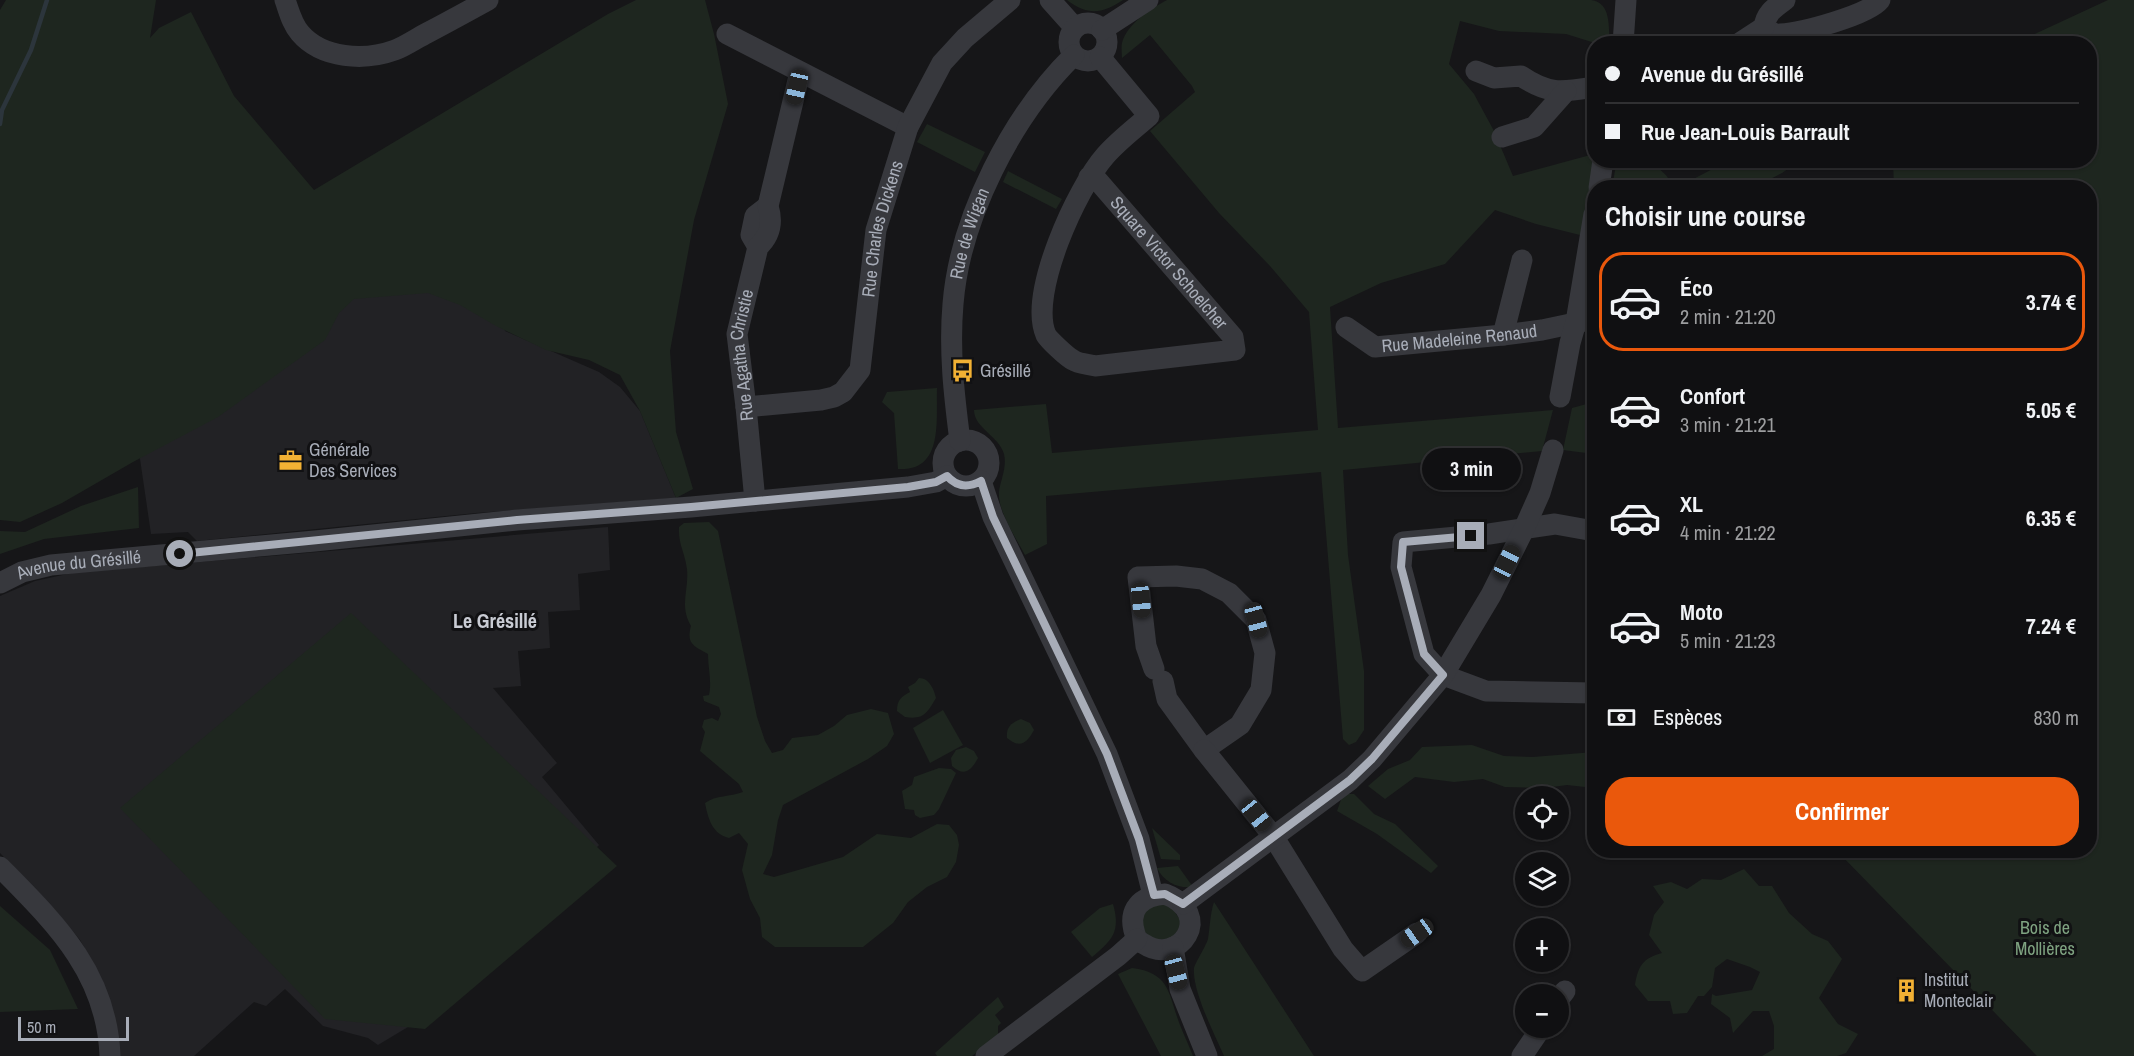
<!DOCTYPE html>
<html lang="fr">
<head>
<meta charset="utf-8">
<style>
	body { margin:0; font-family:"Archivo Narrow",sans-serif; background:#1e1e20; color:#f1f3f6; height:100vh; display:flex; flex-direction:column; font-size:22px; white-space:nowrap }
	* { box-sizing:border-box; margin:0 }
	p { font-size:20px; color:#9c9d9f }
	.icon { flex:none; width:33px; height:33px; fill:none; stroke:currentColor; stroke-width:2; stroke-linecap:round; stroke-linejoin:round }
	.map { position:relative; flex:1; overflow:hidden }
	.drawer { position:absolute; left:1587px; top:180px; width:510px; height:678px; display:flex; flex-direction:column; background:#101012; border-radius:24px; box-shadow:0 2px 4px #0004,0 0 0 2px #303032 }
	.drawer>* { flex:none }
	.banner { position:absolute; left:1587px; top:36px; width:510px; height:132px; border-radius:24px; box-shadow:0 2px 4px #0004,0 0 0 2px #303032; display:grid; align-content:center; height:132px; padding:0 18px; background:#101012 }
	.fabs { position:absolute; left:1515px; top:786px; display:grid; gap:12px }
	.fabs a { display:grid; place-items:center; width:54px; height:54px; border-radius:50%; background:#101012; box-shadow:0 2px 4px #0004,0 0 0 2px #303032; font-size:30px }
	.scale { position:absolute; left:18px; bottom:15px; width:111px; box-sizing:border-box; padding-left:6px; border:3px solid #a8adb8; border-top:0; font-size:16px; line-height:21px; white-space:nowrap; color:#a8adb8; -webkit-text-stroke:4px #111113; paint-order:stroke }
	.end { position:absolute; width:27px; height:27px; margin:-14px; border:8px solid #a8adb8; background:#111; box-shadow:0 0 0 3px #111 }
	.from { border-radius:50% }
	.bubble { position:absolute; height:42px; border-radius:21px; background:#101012; box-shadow:0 2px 4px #0004,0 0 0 2px #303032; font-size:20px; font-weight:700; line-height:42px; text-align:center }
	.car { position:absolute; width:18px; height:36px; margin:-18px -9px; border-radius:8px; box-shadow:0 0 4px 2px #0007; background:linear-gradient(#222 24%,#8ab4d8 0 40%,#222 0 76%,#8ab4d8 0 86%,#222 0) }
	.banner b { display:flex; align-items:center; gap:21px; height:57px; font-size:22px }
	.banner b+b { border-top:2px solid #303032 }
	.banner i { width:15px; height:15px; background:#f1f3f6 }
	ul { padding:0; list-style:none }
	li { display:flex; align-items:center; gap:18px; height:99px; margin:0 12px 9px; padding:0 6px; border:3px solid transparent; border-radius:24px }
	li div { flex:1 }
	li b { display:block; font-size:22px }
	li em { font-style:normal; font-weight:700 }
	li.selected { border-color:#ea580c }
	li>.icon { width:54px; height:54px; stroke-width:1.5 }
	h2 { padding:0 18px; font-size:27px; line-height:72px }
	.pay { display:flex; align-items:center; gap:15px; height:66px; padding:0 18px; font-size:22px }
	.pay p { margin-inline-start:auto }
	.cta { display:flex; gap:12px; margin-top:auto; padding:12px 18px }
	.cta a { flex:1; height:69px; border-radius:24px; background:#ea580c; color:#fff; font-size:24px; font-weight:700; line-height:69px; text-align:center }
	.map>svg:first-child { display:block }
	.built { fill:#222225 }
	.green { fill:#1e261f }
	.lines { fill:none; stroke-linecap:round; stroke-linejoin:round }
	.stream { stroke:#2c353c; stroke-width:4.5 }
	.minor { stroke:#37383d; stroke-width:21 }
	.route { stroke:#a8adb8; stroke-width:8 }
	.labels { text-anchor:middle; stroke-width:6; stroke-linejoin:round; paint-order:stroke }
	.street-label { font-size:18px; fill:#a8adb8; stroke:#111113 }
	.poi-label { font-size:18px; fill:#a8adb8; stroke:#111113; text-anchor:start }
	.park-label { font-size:18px; fill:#7fa381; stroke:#111113 }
	.neighbourhood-label { font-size:20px; font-weight:bold; fill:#c9ccd4; stroke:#111113 }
</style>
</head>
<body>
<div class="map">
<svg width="2134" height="1056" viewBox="0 0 2134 1056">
	<rect width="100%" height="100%" fill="#161618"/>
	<!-- built -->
	<g class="built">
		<path d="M391 258 504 324 505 331 599 372 620 387 640 411 676 498 476 513 197 541 188 532 151 534 139 452Z"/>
		<path d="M608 527 610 570 578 574 580 610 548 612 550 648 518 651 521 686 493 688 557 763 542 777 599 845 433 1012 378 1045 368 1038 323 1026 285 989 266 1006 254 1002 194 1056H120L102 979 80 940 57 912 0 853V596L35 581 72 573Z"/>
	</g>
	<!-- green -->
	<g class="green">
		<path d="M6 0H156L150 38 159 28 191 12 234 96 314 190 608 14 636 0H705L714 34 728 104 694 220 670 351 676 432 693 489 676 498 640 411 620 375 589 360 546 350 496 326 460 305 428 293 354 299 339 313 325 340 218 417 133 462 62 503 20 522 0 520V10Z"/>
		<path d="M1067 0H1123C1102 14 1088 16 1067 0Z"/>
		<path d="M1167 0H1591C1612 3 1608 27 1610 43H1595L1566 34 1499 31 1460 21 1449 64 1474 94 1494 131 1513 176 1594 154 1595 161 1584 236 1536 224 1495 210 1445 264 1381 283 1330 307 1338 428 1553 410 1542 451 1343 470 1348 555 1364 671V730L1356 742 1349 745 1343 739 1321 472 1046 496 1047 544 1025 555C1016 538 997 510 999 491 1001 479 1007 467 1004 454 999 436 974 428 974 410L1046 404 1052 453 1318 430 1309 312 1270 266 1219 213 1150 131 1195 92 1192 86 1150 35 1122 58C1122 54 1121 48 1122 43 1127 24 1150 9 1167 0Z"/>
		<path d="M2108 0H2134V1056H2037L1837 851 2090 850V188L1894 187 1893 161 2090 160V44L2015 43Z"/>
		<path d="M927 124 985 152 975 172 917 142Z"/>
		<path d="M1617 160C1641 160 1663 163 1673 187H1612Z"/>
		<path d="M1728 161V160L1799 161 1782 173 1755 187H1678Z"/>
		<path d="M1008 171 1062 199 1056 209 1003 182Z"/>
		<path d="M937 388C936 420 944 472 898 469L894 413 882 402 887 392Z"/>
		<path d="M1594 402V454L1563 450 1572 408Z"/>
		<path d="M138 487 139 528 44 539 0 554V531L25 532 81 506Z"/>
		<path d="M709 522 718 531 757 717 765 741 772 753 783 750 792 738 818 735 834 726 847 715 871 709 888 713 894 734 887 746 868 759 783 805 778 820 772 855 763 874 774 877 843 857 877 834 911 838 937 824 949 825 957 835 959 845 956 862 947 877 927 887 908 902 893 923 863 947H775L762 937 760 918 750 899 742 870 748 844 739 833 729 838C712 834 708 818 705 803 716 795 730 797 743 792L739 784 700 751 705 732 702 727 704 720 712 718 718 721 721 714 719 707 704 701 703 696 709 695C712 681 708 669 708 654 694 646 686 644 691 626 679 605 689 591 687 569 685 553 678 544 679 527L684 523Z"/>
		<path d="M351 613 617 866 425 1029 325 1019 120 808Z"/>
		<path d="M919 678C929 678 934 689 936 698 927 713 924 720 905 717L897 711C897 700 901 697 910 692L908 687 915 683Z"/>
		<path d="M943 710 963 745 930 763 913 728Z"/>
		<path d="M1021 719 1030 723 1034 730C1027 743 1020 749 1007 738 1006 727 1011 723 1021 719Z"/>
		<path d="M1472 745 1504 756 1533 757 1594 752V788L1567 785 1544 788 1505 787 1483 779 1454 782 1415 777 1385 799 1368 786 1388 769 1410 760 1422 747Z"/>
		<path d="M966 747 974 751 978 758C971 771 964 777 952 766L951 758 956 750Z"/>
		<path d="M939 768 951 769 956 773 939 809 934 815 920 818 915 815 914 810 905 809 902 791 912 785 914 777Z"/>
		<path d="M1343 794H1354L1374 814 1395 824 1438 866 1431 873 1377 834 1337 811Z"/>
		<path d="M1152 828 1180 855V860L1161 859Z"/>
		<path d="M1178 866 1193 887C1178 889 1164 882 1157 868Z"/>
		<path d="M1744 869 1759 886H1772L1789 913 1812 934 1828 941 1842 959 1819 998 1838 1024 1858 1034 1846 1053 1837 1056H1762L1774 1049V1026L1769 1011H1753L1733 1033 1730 1018 1711 1004 1712 994 1716 996 1752 990 1760 972 1750 967 1727 959 1715 968 1712 987 1704 996H1698L1687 1013 1673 1014 1670 1001H1648L1635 985C1638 966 1643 958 1662 953L1649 935 1654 915 1664 902 1653 886 1671 882 1687 889 1702 879 1721 880Z"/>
		<path d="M1214 902 1314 1056H1224C1215 1035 1192 991 1194 968 1195 963 1205 948 1208 939 1210 927 1210 914 1214 902Z"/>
		<path d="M1169 903 1182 923 1172 939 1152 940 1143 930 1142 916 1151 905Z"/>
		<path d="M1113 904C1121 932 1112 940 1092 957L1071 932 1100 908Z"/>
		<path d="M0 906 50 950 78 1009 0 1012Z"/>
		<path d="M1132 968C1171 973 1168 994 1180 1025 1184 1035 1189 1046 1193 1056H1161L1118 974Z"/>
		<path d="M998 997 1004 1007 995 1015 1001 1023 998 1026V1037L972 1056H937L935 1053Z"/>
	</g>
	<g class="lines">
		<!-- stream -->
		<path class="stream" d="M0 124 2 110 31 50 47 0"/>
		<!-- minor -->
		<g class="minor">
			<path d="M285 0C289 11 292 24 300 33 322 59 365 61 395 50 406 46 417 38 427 33 448 22 468 11 488 0"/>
			<path d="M1050 0 1075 28"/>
			<circle cx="1088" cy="42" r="19"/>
			<path d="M1764 27C1769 30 1774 35 1780 34 1802 33 1868 15 1880 0"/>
			<path d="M1102 30 1148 0"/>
			<path d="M727 34 908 127"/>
			<path d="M1623 44 1626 0"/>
			<path d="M1738 44 1764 27C1766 13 1774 8 1785 0"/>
			<path d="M1476 71 1494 78 1521 76C1549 95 1562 92 1594 87"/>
			<path d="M1502 137 1534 127 1566 91"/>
			<path id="s1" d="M1089 177 1099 182 1233 337 1235 350 1095 366C1088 364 1079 364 1073 360 1067 357 1049 340 1046 335 1028 294 1077 188 1105 156 1118 141 1134 129 1149 116L1100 57"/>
			<path d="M1599 188 1603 160"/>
			<path d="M758 247 751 235 755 216 768 206"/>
			<path id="s2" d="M1346 327 1375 347 1503 335 1542 330 1594 319"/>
			<path d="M1503 335 1522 260"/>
			<path d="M1560 397 1570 343 1576 322 1594 214"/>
			<path id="s3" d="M746 407 821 400 834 397 843 392 860 370 876 230 908 127 942 63 965 38 1010 0"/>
			<circle cx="966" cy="463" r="23"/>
			<path id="s4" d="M960 441C954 395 949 350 953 304 960 217 1012 116 1074 55"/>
			<path d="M981 481 993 517 1107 754 1139 839 1153 895"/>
			<path id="s5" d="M755 501 746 407 737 334 758 247C771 235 773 222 768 206L800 72"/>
			<path d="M1594 531 1555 524 1489 534 1403 542 1401 567 1424 654 1443 675 1486 691 1594 693"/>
			<path id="s6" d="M0 583 22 572 51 565 315 541 517 520 691 507 908 487 936 482 947 476"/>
			<path d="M1154 669 1146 646 1138 577 1176 576 1202 579 1229 593 1256 620 1265 653 1261 690 1240 725 1204 750 1167 699 1163 681"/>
			<path d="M1204 750 1273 836 1343 949 1362 971 1417 933"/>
			<path d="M0 867C54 922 107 972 110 1056"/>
			<path d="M1165 894C1216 914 1179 967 1144 944 1139 941 1137 940 1135 934 1127 909 1141 896 1165 894Z"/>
			<path d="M1183 904 1350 780 1372 759 1443 675 1491 595 1524 529 1540 493 1553 450"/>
			<path d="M1173 947 1180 989 1207 1056"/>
			<path d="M1558 1000 1565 991"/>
			<path d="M986 1056 1118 956 1137 939"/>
			<path d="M1522 1056 1541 1028"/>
		</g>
	</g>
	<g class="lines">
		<!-- route -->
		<path class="route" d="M180 554 517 520 691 507 908 487 936 482 947 476C957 487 968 488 981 481L993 517 1107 754 1139 839 1154 895 1165 894 1183 904 1350 780 1372 759 1443 675 1424 654 1401 567 1403 542 1471 536"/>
	</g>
	<!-- icons -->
	<defs>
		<symbol id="bus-bare" viewBox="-9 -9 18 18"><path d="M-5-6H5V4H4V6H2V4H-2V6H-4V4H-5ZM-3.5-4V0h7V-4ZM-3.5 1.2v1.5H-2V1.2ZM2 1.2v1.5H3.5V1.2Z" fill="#f2b134" stroke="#111113" stroke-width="2.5" paint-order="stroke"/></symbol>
		<symbol id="office-bare" viewBox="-9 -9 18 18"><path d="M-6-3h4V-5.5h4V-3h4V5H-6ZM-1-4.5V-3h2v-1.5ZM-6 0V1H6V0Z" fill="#f2b134" stroke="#111113" stroke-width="2.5" paint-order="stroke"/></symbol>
		<symbol id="building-bare" viewBox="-9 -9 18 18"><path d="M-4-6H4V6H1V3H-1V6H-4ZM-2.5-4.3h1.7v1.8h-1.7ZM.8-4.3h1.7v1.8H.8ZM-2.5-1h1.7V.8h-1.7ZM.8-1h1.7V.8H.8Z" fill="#f2b134" stroke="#111113" stroke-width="2.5" paint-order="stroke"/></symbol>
	</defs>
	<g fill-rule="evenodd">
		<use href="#bus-bare" x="946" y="354" width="33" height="33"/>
		<use href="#office-bare" x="274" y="444" width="33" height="33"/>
		<use href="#building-bare" x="1890" y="974" width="33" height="33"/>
	</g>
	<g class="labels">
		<!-- street labels -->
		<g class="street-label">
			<text dy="6" stroke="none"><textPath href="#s3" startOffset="270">Rue Charles Dickens</textPath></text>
			<text dy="6" stroke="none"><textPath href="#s4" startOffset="210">Rue de Wigan</textPath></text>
			<text dy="6" stroke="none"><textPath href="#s1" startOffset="118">Square Victor Schoelcher</textPath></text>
			<text dy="6" stroke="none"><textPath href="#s2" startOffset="120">Rue Madeleine Renaud</textPath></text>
			<text dy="6" stroke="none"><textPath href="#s5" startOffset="147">Rue Agatha Christie</textPath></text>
			<text dy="6" stroke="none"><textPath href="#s6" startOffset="82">Avenue du Grésillé</textPath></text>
		</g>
		<!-- poi labels -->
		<g class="poi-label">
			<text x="980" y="377">Grésillé</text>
			<text x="309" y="456">Générale<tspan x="309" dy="21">Des Services</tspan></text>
			<text x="1924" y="986">Institut<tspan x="1924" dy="21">Monteclair</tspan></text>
		</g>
		<!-- park labels -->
		<g class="park-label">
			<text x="2045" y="934">Bois de<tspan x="2045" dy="21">Mollières</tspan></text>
		</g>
		<!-- neighbourhood labels -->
		<g class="neighbourhood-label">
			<text x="495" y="628">Le Grésillé</text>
		</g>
	</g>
</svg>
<div class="fabs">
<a><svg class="icon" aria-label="locate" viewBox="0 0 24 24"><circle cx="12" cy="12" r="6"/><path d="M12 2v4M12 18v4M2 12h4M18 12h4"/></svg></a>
<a><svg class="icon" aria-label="layers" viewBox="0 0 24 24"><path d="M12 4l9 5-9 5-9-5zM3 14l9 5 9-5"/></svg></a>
<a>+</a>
<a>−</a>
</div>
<div class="scale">50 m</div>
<i class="end from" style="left:180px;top:554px"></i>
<i class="end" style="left:1471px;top:536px"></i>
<div class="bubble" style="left:1422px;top:448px;width:99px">3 min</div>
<i class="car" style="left:797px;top:87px;rotate:193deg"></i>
<i class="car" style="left:1507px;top:562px;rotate:26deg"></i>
<i class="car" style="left:1141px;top:600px;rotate:174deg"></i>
<i class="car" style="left:1256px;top:620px;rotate:165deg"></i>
<i class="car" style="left:1256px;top:815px;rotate:141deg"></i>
<i class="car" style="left:1417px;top:933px;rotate:235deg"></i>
<i class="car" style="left:1176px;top:972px;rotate:165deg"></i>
<div class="banner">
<b><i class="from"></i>Avenue du Grésillé</b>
<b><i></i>Rue Jean-Louis Barrault</b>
</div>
<section class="drawer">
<h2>Choisir une course</h2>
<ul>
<li class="selected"><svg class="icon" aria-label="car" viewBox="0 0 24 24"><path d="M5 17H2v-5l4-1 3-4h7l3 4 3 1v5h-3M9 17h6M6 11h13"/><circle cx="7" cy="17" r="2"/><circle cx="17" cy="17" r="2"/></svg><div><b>Éco</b><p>2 min · 21:20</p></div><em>3.74 €</em></li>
<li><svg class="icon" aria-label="car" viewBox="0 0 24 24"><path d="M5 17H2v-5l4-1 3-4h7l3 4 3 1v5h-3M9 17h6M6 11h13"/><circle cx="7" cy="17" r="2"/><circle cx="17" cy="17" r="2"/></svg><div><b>Confort</b><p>3 min · 21:21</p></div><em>5.05 €</em></li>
<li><svg class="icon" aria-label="car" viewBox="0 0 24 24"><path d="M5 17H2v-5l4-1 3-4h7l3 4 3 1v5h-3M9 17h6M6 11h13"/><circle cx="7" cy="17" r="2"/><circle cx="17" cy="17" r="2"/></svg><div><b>XL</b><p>4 min · 21:22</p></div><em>6.35 €</em></li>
<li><svg class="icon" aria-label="car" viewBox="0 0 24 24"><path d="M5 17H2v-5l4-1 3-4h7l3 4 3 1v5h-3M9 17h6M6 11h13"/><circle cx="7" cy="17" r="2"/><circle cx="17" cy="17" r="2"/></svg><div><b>Moto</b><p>5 min · 21:23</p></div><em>7.24 €</em></li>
</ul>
<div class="pay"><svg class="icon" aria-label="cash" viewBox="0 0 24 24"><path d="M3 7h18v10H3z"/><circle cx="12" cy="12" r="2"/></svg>Espèces<p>830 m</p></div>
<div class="cta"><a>Confirmer</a></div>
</section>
</div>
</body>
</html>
